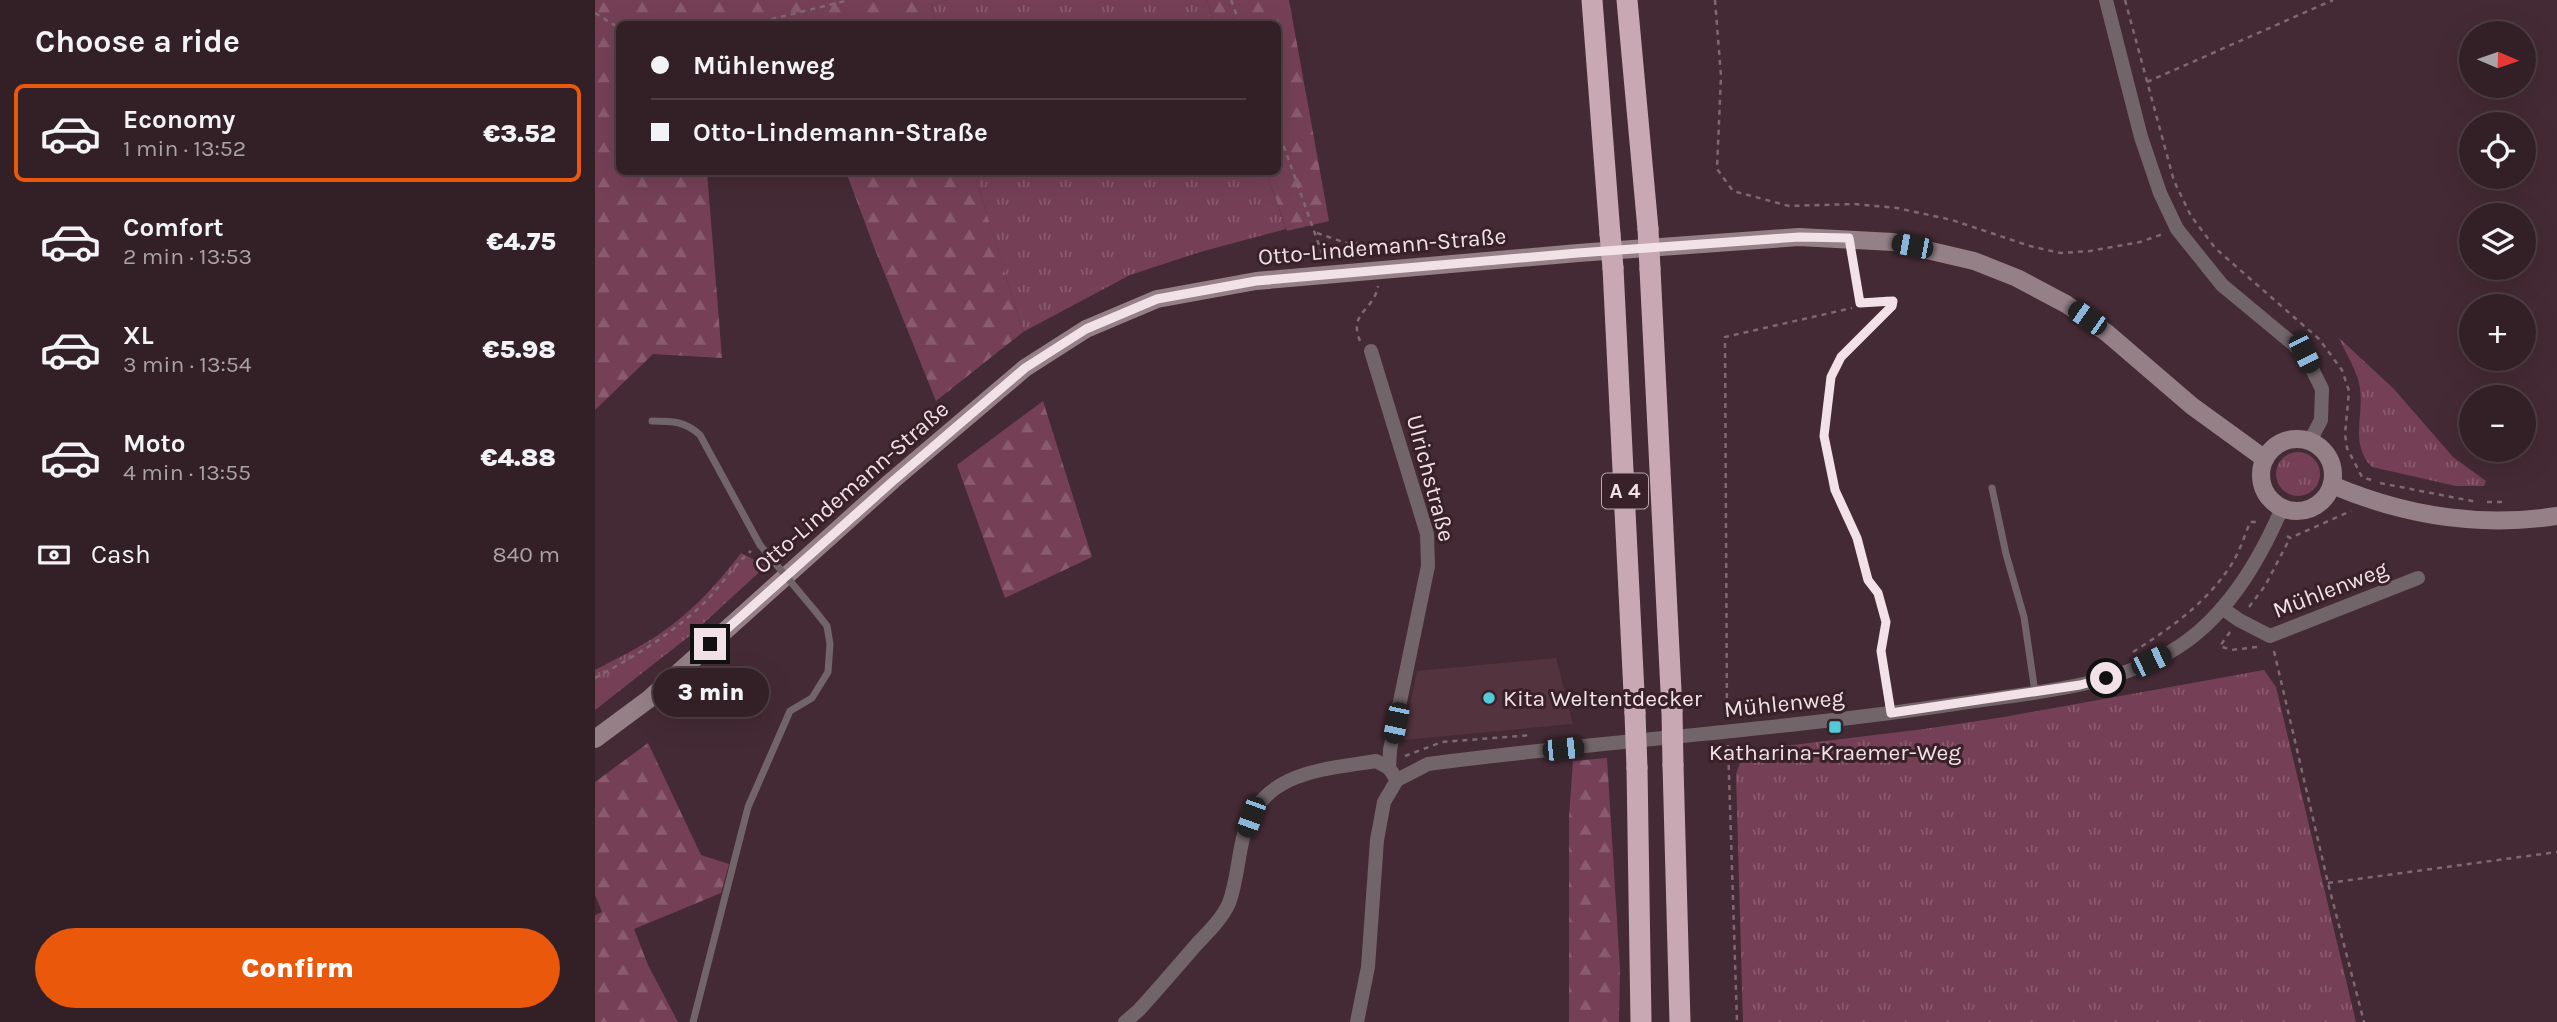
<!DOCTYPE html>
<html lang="en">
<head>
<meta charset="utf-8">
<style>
	body { margin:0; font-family:Karla,sans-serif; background:#3b282f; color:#f1f3f6; height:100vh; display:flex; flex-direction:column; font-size:26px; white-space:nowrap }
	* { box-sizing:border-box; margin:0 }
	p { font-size:23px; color:#a9a3a7 }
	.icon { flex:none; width:38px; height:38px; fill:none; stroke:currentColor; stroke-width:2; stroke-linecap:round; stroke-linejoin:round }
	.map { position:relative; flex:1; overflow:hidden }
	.panel { display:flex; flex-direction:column; background:#332027; width:595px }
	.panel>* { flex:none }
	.top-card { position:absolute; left:21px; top:21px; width:665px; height:154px; border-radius:10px; box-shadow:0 7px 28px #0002,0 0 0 2px #4e3e44; display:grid; align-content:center; height:154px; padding:0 35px; background:#332027 }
	.needle { width:46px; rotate:92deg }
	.buttons { position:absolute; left:1864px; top:21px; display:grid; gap:14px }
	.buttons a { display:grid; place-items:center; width:77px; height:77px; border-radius:50%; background:#332027; box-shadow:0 7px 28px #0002,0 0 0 2px #4e3e44; font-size:35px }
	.end { position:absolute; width:32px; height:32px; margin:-16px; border:9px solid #f2e1e6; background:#111; box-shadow:0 0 0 4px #111 }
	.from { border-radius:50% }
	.bubble { position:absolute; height:49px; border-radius:24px; background:#332027; box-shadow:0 7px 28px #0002,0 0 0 2px #4e3e44; font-size:23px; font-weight:800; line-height:49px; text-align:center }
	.car { position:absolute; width:21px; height:42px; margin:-21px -10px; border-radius:9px; box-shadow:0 0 5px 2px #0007; background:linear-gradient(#222 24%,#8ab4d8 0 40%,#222 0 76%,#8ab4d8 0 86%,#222 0) }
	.top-card b { display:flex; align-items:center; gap:24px; height:66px; font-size:26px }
	.top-card b+b { border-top:2px solid #4e3e44 }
	.top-card i { width:18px; height:18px; background:#f1f3f6 }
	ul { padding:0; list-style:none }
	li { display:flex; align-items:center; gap:21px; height:98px; margin:0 14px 10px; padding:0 21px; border:4px solid transparent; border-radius:10px }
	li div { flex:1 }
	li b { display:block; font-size:26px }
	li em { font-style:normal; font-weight:800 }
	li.selected { border-color:#ea580c }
	li>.icon { width:63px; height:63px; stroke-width:1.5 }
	h2 { padding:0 35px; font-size:32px; line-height:84px }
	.pay { display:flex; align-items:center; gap:18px; height:77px; padding:0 35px; font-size:26px }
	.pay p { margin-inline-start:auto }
	.button { display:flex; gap:14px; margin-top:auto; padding:14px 35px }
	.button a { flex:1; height:80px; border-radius:42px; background:#ea580c; color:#fff; font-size:28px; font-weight:800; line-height:80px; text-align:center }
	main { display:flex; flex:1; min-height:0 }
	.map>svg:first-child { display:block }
	.built { fill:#52333e }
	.grass { fill:url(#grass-tufts) }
	.forest { fill:url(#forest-firs) }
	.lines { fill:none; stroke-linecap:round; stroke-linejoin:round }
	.path { stroke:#7f6871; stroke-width:2.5; stroke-dasharray:5 5; stroke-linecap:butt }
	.lane { stroke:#726569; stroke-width:7 }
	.street { stroke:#726569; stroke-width:14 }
	.secondary { stroke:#958087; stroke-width:18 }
	.highway { stroke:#c8a8b3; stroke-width:21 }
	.lane-bridge { stroke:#726569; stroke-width:7 }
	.highway-bridge { stroke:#c8a8b3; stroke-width:21 }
	.route { stroke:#f2e1e6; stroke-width:9 }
	.poi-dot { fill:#52cbd9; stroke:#39212a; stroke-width:2.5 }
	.labels { text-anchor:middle; stroke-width:6; stroke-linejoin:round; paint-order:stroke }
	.shield { fill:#39212a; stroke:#baa7ae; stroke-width:2 }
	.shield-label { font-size:21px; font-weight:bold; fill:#f2e1e6 }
	.street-label { font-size:23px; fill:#f2e1e6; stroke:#39212a }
	.poi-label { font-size:23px; fill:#f2e1e6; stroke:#39212a; text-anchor:start }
</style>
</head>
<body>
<main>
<section class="panel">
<h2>Choose a ride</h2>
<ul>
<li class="selected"><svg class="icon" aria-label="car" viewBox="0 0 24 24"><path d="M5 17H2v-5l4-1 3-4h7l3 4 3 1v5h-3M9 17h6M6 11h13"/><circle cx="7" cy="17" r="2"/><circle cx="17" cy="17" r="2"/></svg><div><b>Economy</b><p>1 min · 13:52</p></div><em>€3.52</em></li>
<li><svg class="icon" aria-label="car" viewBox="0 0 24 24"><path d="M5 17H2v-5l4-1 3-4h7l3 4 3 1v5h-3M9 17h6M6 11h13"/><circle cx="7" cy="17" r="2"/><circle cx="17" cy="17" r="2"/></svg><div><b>Comfort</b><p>2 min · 13:53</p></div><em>€4.75</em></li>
<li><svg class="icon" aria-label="car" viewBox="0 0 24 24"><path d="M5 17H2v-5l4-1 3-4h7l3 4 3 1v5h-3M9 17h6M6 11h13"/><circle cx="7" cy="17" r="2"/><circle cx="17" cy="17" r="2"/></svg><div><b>XL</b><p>3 min · 13:54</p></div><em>€5.98</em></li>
<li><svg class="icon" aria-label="car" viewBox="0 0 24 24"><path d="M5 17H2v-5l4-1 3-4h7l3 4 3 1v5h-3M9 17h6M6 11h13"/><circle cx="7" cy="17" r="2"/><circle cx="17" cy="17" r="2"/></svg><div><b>Moto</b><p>4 min · 13:55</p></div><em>€4.88</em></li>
</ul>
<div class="pay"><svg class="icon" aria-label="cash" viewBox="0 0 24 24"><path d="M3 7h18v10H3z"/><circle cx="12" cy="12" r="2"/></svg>Cash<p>840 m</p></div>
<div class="button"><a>Confirm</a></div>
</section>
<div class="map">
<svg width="1962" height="1022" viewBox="0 0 1962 1022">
	<defs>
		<pattern id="grass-tufts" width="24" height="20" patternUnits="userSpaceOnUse" patternTransform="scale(1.75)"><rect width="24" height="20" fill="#754055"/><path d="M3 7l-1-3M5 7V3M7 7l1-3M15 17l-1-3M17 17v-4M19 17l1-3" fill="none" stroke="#895b6d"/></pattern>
		<pattern id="forest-firs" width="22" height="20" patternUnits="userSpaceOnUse" patternTransform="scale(1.75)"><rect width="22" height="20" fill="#754055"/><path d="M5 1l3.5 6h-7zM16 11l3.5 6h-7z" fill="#895b6d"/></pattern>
	</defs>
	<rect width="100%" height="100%" fill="#442a34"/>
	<!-- built -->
	<path class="built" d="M961 658 978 724 808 740 822 671Z"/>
	<!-- grass -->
	<g class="grass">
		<path d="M352 0H612L620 24H341L336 5Z"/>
		<path d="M379 172H671L691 229 605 252 535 275 428 332Z"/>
		<path d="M1744 338 1799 389 1858 457 1891 481 1889 486H1861L1777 467C1753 443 1771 412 1764 383 1760 367 1751 354 1744 338Z"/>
		<circle cx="1703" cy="474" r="22"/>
		<path d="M146 553 171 566 97 634 0 710V670C19 660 39 650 57 639 92 617 122 585 146 553Z"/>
		<path d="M1669 670 1681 687 1761 1022H1148L1141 774 1149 751 1329 729 1409 717Z"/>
	</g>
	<!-- forest -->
	<g class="forest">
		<path d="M0 0H352L336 5 341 24H24V172H112L127 358 58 354 0 410Z"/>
		<path d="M612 0H694L734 221 692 231 671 172H682V24H620Z"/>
		<path d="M251 172H379L428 332 341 401 279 247Z"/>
		<path d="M448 401 497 557 410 598 362 465Z"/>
		<path d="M53 743 106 855 134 864 126 893 39 929 53 965 83 1022H0V915L7 912 0 895V782Z"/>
		<path d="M1012 758 1025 969 1024 1022H974V817L978 761Z"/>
	</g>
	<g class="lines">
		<!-- path -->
		<g class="path">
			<path d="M636 0 645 24"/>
			<path d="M1120 0 1126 76 1122 169 1138 191 1194 206 1259 204 1302 208 1357 220 1435 246 1465 253 1495 251 1545 242 1568 234"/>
			<path d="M1530 0 1579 181 1596 216 1620 248 1724 339 1747 370 1754 391 1750 434 1752 448 1767 477 1779 481"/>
			<path d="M0 13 24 28"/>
			<path d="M157 24 254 0"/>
			<path d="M1552 82 1738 0"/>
			<path d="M682 127 729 259"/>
			<path d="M722 233 751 243 772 244 778 253"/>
			<path d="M765 341C753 312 779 311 783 286"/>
			<path d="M1785 483 1882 502"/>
			<path d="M1892 502H1910"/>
			<path d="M1692 536 1695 538 1756 511"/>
			<path d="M1654 607 1670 586 1695 538"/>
			<path d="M1635 632 1625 646 1636 650 1662 647"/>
			<path d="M1679 651 1733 883 1769 1022"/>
			<path d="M1538 652C1577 627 1613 602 1638 562 1645 550 1650 535 1655 522H1664"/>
			<path d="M0 678C40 656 79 633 112 600 126 585 141 563 156 551"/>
			<path d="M1132 718 1130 337 1257 308"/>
			<path d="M1133 745 1142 1022"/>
			<path d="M810 756 847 742 937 735"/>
			<path d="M1733 883 1962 852"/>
		</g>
		<!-- lane -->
		<g class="lane">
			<path d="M1254 242 1265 303 1292 300 1298 301V306L1246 357 1236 377 1229 436 1240 490 1262 538 1273 581 1283 593 1291 622 1286 651 1295 712"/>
			<path d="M57 421C77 421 90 421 105 435L165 545 175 557"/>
			<path d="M1397 488 1411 554 1429 617 1440 692"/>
			<path d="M98 1022 153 807 195 711 217 698 233 672 235 644 232 626 221 612"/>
		</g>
		<!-- street -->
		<g class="street">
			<path d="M1511 0 1546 137 1565 193 1582 229 1627 285 1709 353 1727 389 1726 420 1715 441"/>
			<path d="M776 351 832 534 833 566 795 750 794 768 802 780"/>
			<path d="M1627 608 1644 620 1675 636 1823 578"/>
			<path d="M530 1022 544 1010C563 989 582 967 601 945 613 932 627 919 634 903 642 882 643 856 649 834 667 771 727 770 781 761L794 768"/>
			<path d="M762 1022 773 967 782 840 789 802 802 780 833 764C1008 741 1185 730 1360 704 1432 693 1510 689 1575 652 1629 621 1663 564 1687 508"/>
		</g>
		<!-- secondary -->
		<g class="secondary">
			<circle cx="1702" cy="475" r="36"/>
			<path d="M1737 485C1810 516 1883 528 1962 516"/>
			<path d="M0 739 54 699 298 480 430 368 491 329 562 299 661 281 983 253 1204 237 1298 242 1379 261 1422 278 1471 304 1512 333 1597 406 1670 459"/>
		</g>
		<!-- highway -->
		<g class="highway">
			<path d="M997 0 1015 234"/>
			<path d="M1032 0 1053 229"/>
			<path d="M1018 268 1040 713"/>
			<path d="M1055 269 1077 711"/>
			<path d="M1078 765 1085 1022"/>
			<path d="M1042 768 1046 1022"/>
		</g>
		<!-- lane-bridge -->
		<path class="lane-bridge" d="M175 557 221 612"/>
		<!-- highway-bridge -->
		<g class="highway-bridge">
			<path d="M1053 229 1055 269"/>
			<path d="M1015 234 1018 268"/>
			<path d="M1077 711 1078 765"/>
			<path d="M1040 713 1042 768"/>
		</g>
	</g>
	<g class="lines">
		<!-- route -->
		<path class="route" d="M115 644 298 481 430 368 491 329 562 299 661 281 983 253 1204 237 1254 238 1265 303 1298 301 1297 306 1246 357 1236 377 1229 436 1240 490 1262 538 1273 580 1283 593 1291 622 1286 651 1296 713 1485 685 1511 678"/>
	</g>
	<!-- markers -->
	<g class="poi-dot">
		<circle cx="894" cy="698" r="7"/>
		<rect x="1233" y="720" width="14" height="14" rx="3.5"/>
	</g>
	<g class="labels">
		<!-- shield labels -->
		<rect class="shield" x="1007" y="473.5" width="46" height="35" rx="5"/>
		<g class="shield-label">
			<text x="1030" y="498">A 4</text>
		</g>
		<!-- street labels -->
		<g class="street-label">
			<text transform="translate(787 246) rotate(-5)" y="8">Otto-Lindemann-Straße</text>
			<text transform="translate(836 478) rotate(75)" y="8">Ulrichstraße</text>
			<text transform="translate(256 487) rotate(-41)" y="8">Otto-Lindemann-Straße</text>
			<text transform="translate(1735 589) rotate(-21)" y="8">Mühlenweg</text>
			<text transform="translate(1189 703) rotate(-6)" y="8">Mühlenweg</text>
		</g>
		<!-- poi labels -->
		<g class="poi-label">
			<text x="908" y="706">Kita Weltentdecker</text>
			<text x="1240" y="760" text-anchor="middle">Katharina-Kraemer-Weg</text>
		</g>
	</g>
</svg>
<div class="buttons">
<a><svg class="needle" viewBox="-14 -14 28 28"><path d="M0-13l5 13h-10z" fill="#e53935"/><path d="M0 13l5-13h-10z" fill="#a9a3a7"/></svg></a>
<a><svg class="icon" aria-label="locate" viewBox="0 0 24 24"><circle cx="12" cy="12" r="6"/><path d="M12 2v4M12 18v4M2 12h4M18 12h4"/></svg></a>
<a><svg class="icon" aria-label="layers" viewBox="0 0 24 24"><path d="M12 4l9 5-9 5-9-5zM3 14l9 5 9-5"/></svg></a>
<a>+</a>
<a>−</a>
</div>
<i class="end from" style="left:1511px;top:678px"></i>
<i class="end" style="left:115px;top:644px"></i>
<div class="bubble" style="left:58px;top:668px;width:116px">3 min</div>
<i class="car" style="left:1317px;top:246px;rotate:281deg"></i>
<i class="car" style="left:1492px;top:318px;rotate:305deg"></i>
<i class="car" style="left:1709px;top:353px;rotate:153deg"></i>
<i class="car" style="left:1556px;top:661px;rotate:64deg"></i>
<i class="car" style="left:801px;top:723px;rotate:192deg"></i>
<i class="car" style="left:968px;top:749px;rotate:84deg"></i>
<i class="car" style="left:656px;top:817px;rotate:200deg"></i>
<div class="top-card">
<b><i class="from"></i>Mühlenweg</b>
<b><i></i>Otto-Lindemann-Straße</b>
</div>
</div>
</main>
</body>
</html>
